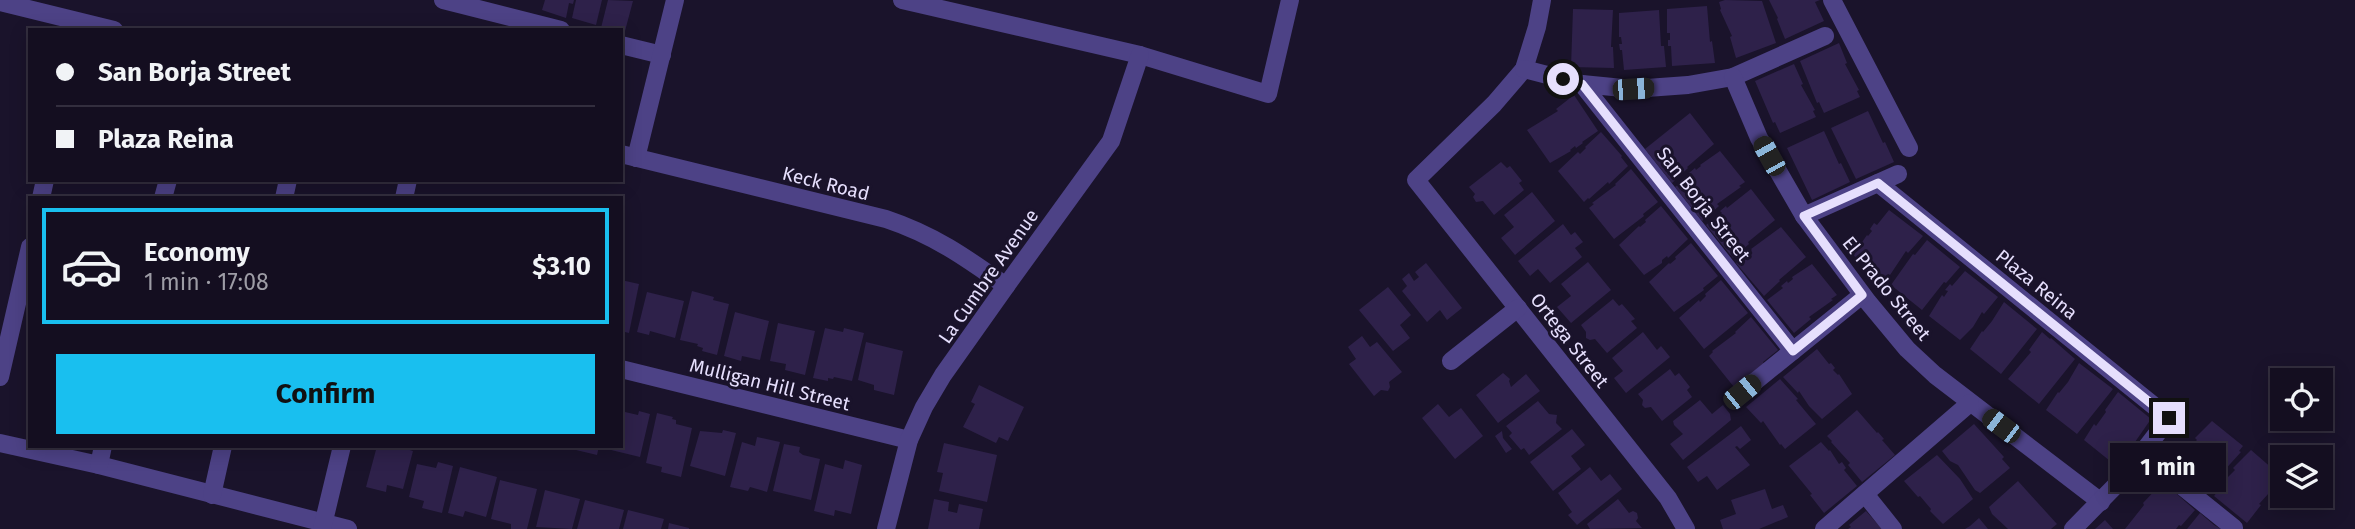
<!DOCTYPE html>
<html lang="en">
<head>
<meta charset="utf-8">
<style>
	body { margin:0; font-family:"Fira Sans",sans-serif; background:#1d1729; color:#f1f3f6; height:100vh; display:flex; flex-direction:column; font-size:26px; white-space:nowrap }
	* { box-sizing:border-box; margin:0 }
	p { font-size:23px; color:#9d9ca5 }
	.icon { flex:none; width:38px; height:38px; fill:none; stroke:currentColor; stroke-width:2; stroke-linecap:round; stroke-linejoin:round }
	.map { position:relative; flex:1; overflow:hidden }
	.drawer { position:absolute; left:28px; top:196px; width:595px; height:252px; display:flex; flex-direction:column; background:#140e20; border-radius:0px; box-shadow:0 4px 18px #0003,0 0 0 2px #332e3e }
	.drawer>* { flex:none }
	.guide { position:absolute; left:28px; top:28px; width:595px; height:154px; border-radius:0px; box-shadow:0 4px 18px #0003,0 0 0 2px #332e3e; display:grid; align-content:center; height:154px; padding:0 28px; background:#140e20 }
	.buttons { position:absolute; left:2270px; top:368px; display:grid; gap:14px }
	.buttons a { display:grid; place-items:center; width:63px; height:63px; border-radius:0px; background:#140e20; box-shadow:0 4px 18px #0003,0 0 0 2px #332e3e; font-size:35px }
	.end { position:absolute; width:32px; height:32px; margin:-16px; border:9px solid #e6dffd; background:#111; box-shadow:0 0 0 4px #111 }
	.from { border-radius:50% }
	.bubble { position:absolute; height:49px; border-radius:0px; background:#140e20; box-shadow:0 4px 18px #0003,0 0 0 2px #332e3e; font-size:23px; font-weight:700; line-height:49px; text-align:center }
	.car { position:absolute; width:21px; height:42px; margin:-21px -10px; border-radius:9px; box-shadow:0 0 5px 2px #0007; background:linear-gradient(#222 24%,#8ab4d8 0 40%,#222 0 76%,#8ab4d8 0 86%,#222 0) }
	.guide b { display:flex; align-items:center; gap:24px; height:66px; font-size:26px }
	.guide b+b { border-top:2px solid #332e3e }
	.guide i { width:18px; height:18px; background:#f1f3f6 }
	ul { padding:12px 0 0; list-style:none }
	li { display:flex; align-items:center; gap:21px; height:116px; margin:0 14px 10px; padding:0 14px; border:4px solid #332e3e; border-radius:0px }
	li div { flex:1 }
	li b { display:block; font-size:26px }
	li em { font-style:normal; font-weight:700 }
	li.current { border-color:#19bfef }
	li>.icon { width:63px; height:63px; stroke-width:1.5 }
	.cta { display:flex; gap:14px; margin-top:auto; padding:14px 28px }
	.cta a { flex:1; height:80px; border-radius:0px; background:#19bfef; color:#111; font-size:28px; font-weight:700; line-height:80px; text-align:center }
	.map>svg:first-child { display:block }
	.building { fill:#2e214a }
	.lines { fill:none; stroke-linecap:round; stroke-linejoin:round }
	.minor { stroke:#4d4286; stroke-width:18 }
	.route { stroke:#e6dffd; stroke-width:9 }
	.labels { text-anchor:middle; stroke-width:6; stroke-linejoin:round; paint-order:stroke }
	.street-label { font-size:19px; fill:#e6dffd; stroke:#1a132b }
</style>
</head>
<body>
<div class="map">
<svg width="2355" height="529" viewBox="0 0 2355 529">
	<rect width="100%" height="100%" fill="#1a132b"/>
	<!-- building -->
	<g class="building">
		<path d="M545 0H574L573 4 569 3 566 18 542 10Z"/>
		<path d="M576 0H602L596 25 572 18Z"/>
		<path d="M608 0 633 1 625 31 601 28Z"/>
		<path d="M1725 0 1762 1 1776 43 1736 58 1730 37 1732 36 1720 10 1721 9 1719 2Z"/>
		<path d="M1769 0H1820L1815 2 1824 21 1785 39 1777 19 1778 18Z"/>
		<path d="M1707 6 1710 42 1712 41 1715 63 1672 66 1671 46H1668V40H1670V33H1667V9Z"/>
		<path d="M1573 9 1613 10 1611 47H1613L1614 68 1571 67Z"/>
		<path d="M1659 10 1661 46H1664L1666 67 1624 70 1622 50H1620L1619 44H1622L1621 37H1619V13Z"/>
		<path d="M1839 43 1847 63 1845 64 1859 90 1857 91 1860 97 1824 113 1819 102 1817 103 1800 61Z"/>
		<path d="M1794 64 1803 84 1801 85 1815 110 1813 111 1816 117 1780 133 1775 122 1773 123 1755 81Z"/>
		<path d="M1574 95 1598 131 1582 142 1583 143 1576 148 1575 146 1570 150 1571 151 1550 163 1527 130 1558 111 1556 109Z"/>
		<path d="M1868 111 1883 143 1885 142 1894 162 1856 179 1831 128Z"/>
		<path d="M1690 113 1714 144 1687 167 1688 168 1672 183 1645 149Z"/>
		<path d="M1824 131 1839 164 1841 163 1850 182 1812 200 1787 148Z"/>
		<path d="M1601 132 1622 156 1621 157 1628 166 1609 184 1608 182 1589 199 1588 198 1584 202 1558 171 1578 152 1580 154 1586 148 1585 147Z"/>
		<path d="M1720 151 1745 182 1739 186 1741 187 1717 204 1719 206 1702 221 1675 187 1691 175 1689 173 1695 168 1696 170 1701 166 1700 165Z"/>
		<path d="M1501 162 1507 168 1510 166 1522 181 1519 183 1524 190 1494 215 1483 201 1476 202 1473 197 1475 194 1469 187Z"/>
		<path d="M1631 169 1658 202 1643 214 1644 216 1614 239 1589 208 1594 204 1592 203 1616 185 1615 184Z"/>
		<path d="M1751 189 1775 220 1748 242 1749 244 1733 258 1706 225 1722 213 1720 211 1726 206 1727 208Z"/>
		<path d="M1532 192 1555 221 1515 255 1501 238 1514 227 1504 215Z"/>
		<path d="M1661 206 1688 239 1668 258 1667 256 1662 260V263L1644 275 1619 245 1639 226 1640 227 1646 222 1645 220Z"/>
		<path d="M1889 210 1923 236 1908 253 1906 251 1890 275 1888 274 1884 280 1853 255 1867 235 1868 236 1872 231 1870 229 1874 223 1877 225Z"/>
		<path d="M1563 224 1571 235 1575 232 1583 242 1575 248 1582 257 1550 283 1538 269 1530 276 1518 261Z"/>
		<path d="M1781 227 1806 257 1779 280 1780 281 1764 296 1736 263 1752 250 1751 249Z"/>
		<path d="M1927 240 1960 267 1946 283 1944 282 1922 310 1891 285 1913 254 1915 255Z"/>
		<path d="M1691 243 1718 276 1703 288 1704 290 1674 312 1649 282 1669 263 1670 264 1676 259 1675 257Z"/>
		<path d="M1588 262 1611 290 1571 323 1557 307 1571 296 1561 284Z"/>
		<path d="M1426 263 1462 308 1447 320 1440 310 1427 322 1402 291 1407 286 1402 279 1409 273 1414 281 1419 277 1415 272Z"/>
		<path d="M1812 264 1837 295 1831 299 1833 300 1809 317 1811 319 1794 333 1767 300 1783 288 1781 286 1787 281 1788 283 1793 279 1792 277Z"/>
		<path d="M1965 271 1998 297 1984 314 1982 312 1973 327 1960 340 1929 316 1942 295 1944 297 1948 291 1945 290 1950 284 1952 286Z"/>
		<path d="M621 280 639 284 629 333 621 331Z"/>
		<path d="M1721 280 1748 313 1704 349 1679 318 1699 300 1700 302 1706 296 1705 294Z"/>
		<path d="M1388 287 1411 315 1400 325 1410 338 1393 351 1359 310Z"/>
		<path d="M692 291 714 297 713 300 729 304 717 355 702 351 703 348 697 346 698 344 680 340Z"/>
		<path d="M647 292 684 301 675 338 650 331 649 335 637 332Z"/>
		<path d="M1613 299 1619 306 1622 304 1635 319 1631 321 1637 328 1607 353 1595 339 1590 340 1586 338V332L1581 325Z"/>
		<path d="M2004 302 2037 329 2001 374 1970 349 1982 331 1983 332 1992 321Z"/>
		<path d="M735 312 769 321 760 360 742 356 741 361 724 356Z"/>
		<path d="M1751 317 1778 350 1763 362 1764 364 1734 387 1709 356 1713 352 1712 351 1736 333 1735 332Z"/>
		<path d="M778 323 815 331 805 375 785 370 786 364 770 361Z"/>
		<path d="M825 328 843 332 844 328 864 333 852 381 834 377 833 379 828 378V381L813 378Z"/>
		<path d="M1643 332 1657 350 1661 346 1670 357 1626 393 1614 378 1623 371 1612 358Z"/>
		<path d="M2042 332 2050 339 2051 338 2075 359 2039 404 2008 379 2031 352 2029 350Z"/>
		<path d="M1362 336 1370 347 1377 342 1402 372 1389 382 1390 387 1388 391 1381 390 1374 396 1349 364 1356 359 1348 347Z"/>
		<path d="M866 342 903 351 894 395 874 390V385L858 380Z"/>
		<path d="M1817 349 1829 364 1831 363 1835 368 1833 370 1838 375 1839 374 1852 394 1822 419 1809 406 1799 391 1798 393 1783 377Z"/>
		<path d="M2079 363 2113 389 2077 434 2046 410 2058 392 2059 393 2068 382Z"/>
		<path d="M1670 369 1675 376 1679 373 1690 387 1687 390 1692 397 1662 421 1651 407 1645 408 1642 405 1643 400 1638 394Z"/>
		<path d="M1503 373 1510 379 1509 381 1511 387 1526 374 1540 391 1498 423 1476 395Z"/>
		<path d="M1780 379 1798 399 1796 400 1816 424 1785 449 1781 444 1780 445 1763 421 1761 423 1746 407Z"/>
		<path d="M979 385 1024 407 1008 441 999 437 996 443 963 427 975 404 971 402Z"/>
		<path d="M2118 392 2151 419 2135 442 2115 465 2084 440 2094 424 2096 426 2106 412 2105 410Z"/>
		<path d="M1700 400 1712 414 1723 405 1730 414 1731 420 1683 460 1670 444 1683 434 1674 425 1673 421Z"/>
		<path d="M1538 401 1549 414 1557 415 1556 423 1562 429 1529 455 1524 448 1521 450 1509 436 1512 433 1506 426Z"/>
		<path d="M1438 404 1449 417 1461 408 1483 436 1455 459 1422 418Z"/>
		<path d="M1857 410 1877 433 1878 432 1884 439 1882 440 1895 455 1862 482 1848 465 1850 463 1831 442 1832 441 1827 436Z"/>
		<path d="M639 411 650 414 640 457 607 449V446H621V414L625 415V412L638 415Z"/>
		<path d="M657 413 673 417 672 419 676 420V424L692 428 681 477 661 472 662 467 646 463Z"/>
		<path d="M2212 421 2243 446 2239 451 2241 452 2221 474 2223 475 2210 493 2176 466 2188 451 2187 450 2197 440 2195 438Z"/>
		<path d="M1974 424 2004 457 2002 459 2010 468 1980 493 1975 490 1958 465 1950 461 1942 451Z"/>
		<path d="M1741 426 1751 440 1740 449 1737 446 1735 447 1750 465 1717 490 1707 476 1698 482 1687 467Z"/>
		<path d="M1572 429 1585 445 1571 456 1581 469 1553 491 1530 462Z"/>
		<path d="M723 430 736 433 725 476 690 466 700 431 722 433Z"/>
		<path d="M1502 431 1503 438 1512 449 1506 453 1495 436Z"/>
		<path d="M757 437 780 442 767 492 750 487 748 491 730 487 742 442 755 446Z"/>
		<path d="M1821 442 1829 451 1830 450 1839 464 1842 462 1846 468 1844 470 1857 486 1824 513 1810 495 1812 494 1789 466Z"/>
		<path d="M944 443 997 455 987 502 939 491 943 473 937 472Z"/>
		<path d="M784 444 800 447 799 452 803 455 820 459 811 500 773 491Z"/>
		<path d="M377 446H396L413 451 403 489 387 485 386 492 366 487Z"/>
		<path d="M577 446H599L597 455 576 450Z"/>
		<path d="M2251 450 2281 476 2277 481 2279 482 2259 504 2261 505 2247 523 2214 496 2226 481 2225 480 2235 470 2233 468Z"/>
		<path d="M1937 455 1960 479 1973 499 1943 524 1930 511 1931 509 1920 496 1918 497 1904 481Z"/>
		<path d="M845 460 862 465 851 514 835 510 834 516 814 511 825 464 843 469Z"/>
		<path d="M438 462 453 466 442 513 422 508 424 501 409 497 417 464 436 468Z"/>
		<path d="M460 467 497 477 486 517 465 511 463 517 448 513Z"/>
		<path d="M1590 467 1601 481 1610 474 1622 489 1577 525 1568 515 1572 512 1558 493Z"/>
		<path d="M500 480 537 489 527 529H511V524L491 519Z"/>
		<path d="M2018 481 2057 524 2051 529H2008L1992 514 1989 507Z"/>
		<path d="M2162 483 2171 489 2195 510 2181 526 2179 525 2176 529H2125L2144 505 2143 503Z"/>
		<path d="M1765 489 1772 509 1783 505 1788 517 1759 529H1723L1720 520 1736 514 1731 500Z"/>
		<path d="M545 490 580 499 572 529 536 527Z"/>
		<path d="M934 499 949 502 948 511 957 513 959 504 983 509 979 529H928Z"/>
		<path d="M1618 499 1629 513 1633 511 1637 513 1638 518 1636 521 1642 528 1590 529 1587 524Z"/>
		<path d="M585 500 624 510 619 529H577Z"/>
		<path d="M628 510 664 519 661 529H623Z"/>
		<path d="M1866 511 1882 529H1848L1851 527 1849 525Z"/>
		<path d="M2200 513 2214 525 2221 529H2187Z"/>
		<path d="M1979 518 1988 529H1965L1970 526Z"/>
		<path d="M2105 520 2113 529H2095Z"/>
		<path d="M669 523 689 528V529H668Z"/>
	</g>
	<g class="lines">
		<!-- minor -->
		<g class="minor">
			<path d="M443 0 561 30"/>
			<path d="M902 0 1140 55 1268 94 1290 0"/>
			<path d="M1542 0 1537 27 1524 69 1494 104 1416 180 1668 498 1686 529"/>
			<path d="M1832 0 1909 148"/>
			<path d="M0 2 114 30"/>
			<path d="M621 45 662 55"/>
			<path d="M1524 69 1582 84 1633 89 1688 85 1733 77 1825 36"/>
			<path d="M1733 77 1759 138 1804 216 1868 302 1907 349 1935 375 2101 502"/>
			<path d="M1582 84 1793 351"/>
			<path d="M621 154 886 219C934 235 965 257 1006 286"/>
			<path d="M636 158 675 0"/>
			<path d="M1878 183 2169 418 2122 479 2073 529"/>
			<path d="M41 198 45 180"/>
			<path d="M163 198 168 180"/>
			<path d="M284 198 288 180"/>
			<path d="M404 198 408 180"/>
			<path d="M1804 216 1898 174"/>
			<path d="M1451 361 1518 308"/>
			<path d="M621 369 909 440"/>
			<path d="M0 377 30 247"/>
			<path d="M1742 392 1862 295"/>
			<path d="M0 443 99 465 348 529"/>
			<path d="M2142 454 2234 528"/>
			<path d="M99 465 103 446"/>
			<path d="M1865 494 1893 529"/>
			<path d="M212 495 223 446"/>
			<path d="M322 529 342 446"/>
			<path d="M886 529 909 440 924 407 943 375 1006 286 1111 141 1140 55"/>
			<path d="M1824 529 1970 403"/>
		</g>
	</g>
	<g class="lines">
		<!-- route -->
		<path class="route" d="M1563 79 1582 84 1793 351 1862 295 1804 216 1878 183 2169 418"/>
	</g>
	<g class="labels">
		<!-- street labels -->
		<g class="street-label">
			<text transform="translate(826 183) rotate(14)" y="7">Keck Road</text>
			<text transform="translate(1704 204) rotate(52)" y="7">San Borja Street</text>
			<text transform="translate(988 276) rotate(-55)" y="7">La Cumbre Avenue</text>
			<text transform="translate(2037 284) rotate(39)" y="7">Plaza Reina</text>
			<text transform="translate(1887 288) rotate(51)" y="7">El Prado Street</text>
			<text transform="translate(1570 340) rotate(52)" y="7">Ortega Street</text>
			<text transform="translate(770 384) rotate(14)" y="7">Mulligan Hill Street</text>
		</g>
	</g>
</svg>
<div class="buttons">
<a><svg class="icon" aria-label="locate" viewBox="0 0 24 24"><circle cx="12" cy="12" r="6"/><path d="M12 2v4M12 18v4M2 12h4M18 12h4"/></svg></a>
<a><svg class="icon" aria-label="layers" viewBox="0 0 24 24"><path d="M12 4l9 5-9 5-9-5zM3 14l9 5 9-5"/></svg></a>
</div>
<i class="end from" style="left:1563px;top:79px"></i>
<i class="end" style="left:2169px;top:418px"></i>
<div class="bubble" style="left:2110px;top:443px;width:116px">1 min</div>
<i class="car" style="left:1633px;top:89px;rotate:86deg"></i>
<i class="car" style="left:1769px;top:156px;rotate:331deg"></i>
<i class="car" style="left:1742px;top:392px;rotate:51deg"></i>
<i class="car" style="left:2001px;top:426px;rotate:307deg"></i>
<div class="guide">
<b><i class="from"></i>San Borja Street</b>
<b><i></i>Plaza Reina</b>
</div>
<section class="drawer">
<ul>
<li class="current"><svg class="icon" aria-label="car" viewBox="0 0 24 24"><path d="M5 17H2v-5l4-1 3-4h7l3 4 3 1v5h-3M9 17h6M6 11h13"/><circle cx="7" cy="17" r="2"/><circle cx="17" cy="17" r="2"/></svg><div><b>Economy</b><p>1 min · 17:08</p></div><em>$3.10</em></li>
</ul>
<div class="cta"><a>Confirm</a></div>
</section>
</div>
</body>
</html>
